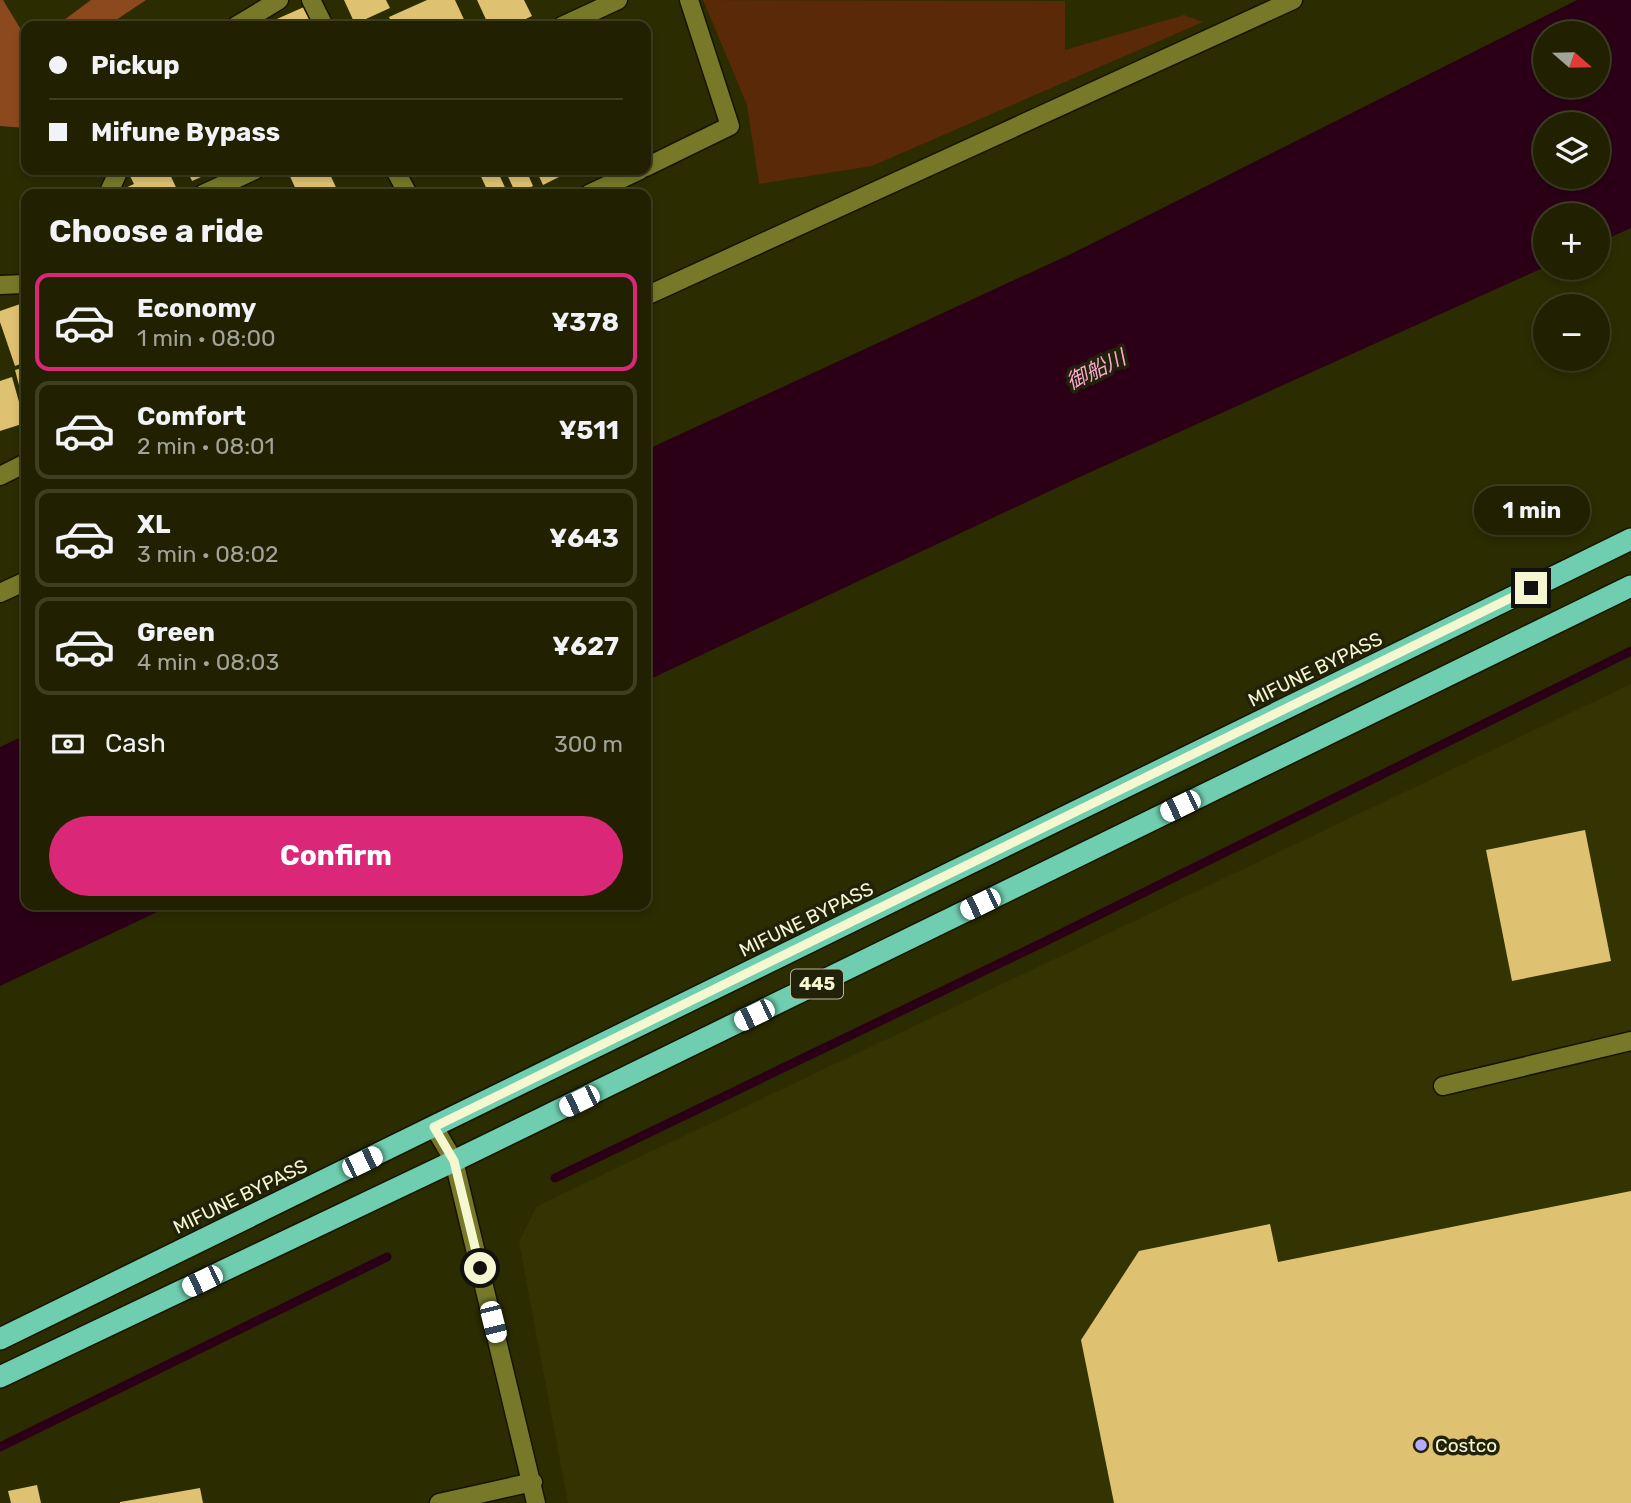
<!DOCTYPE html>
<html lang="en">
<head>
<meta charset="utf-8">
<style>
	body { margin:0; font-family:Rubik,"Noto Sans JP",sans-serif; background:#2d2e10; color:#f1f3f6; height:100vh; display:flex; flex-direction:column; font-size:26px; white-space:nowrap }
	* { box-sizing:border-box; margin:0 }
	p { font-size:23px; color:#a2a399 }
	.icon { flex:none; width:38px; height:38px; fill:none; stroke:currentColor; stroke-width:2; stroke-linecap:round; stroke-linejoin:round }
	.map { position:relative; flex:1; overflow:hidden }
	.side { position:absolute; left:21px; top:189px; width:630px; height:721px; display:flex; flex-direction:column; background:#212101; border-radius:14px; box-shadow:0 4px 10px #0003,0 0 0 2px #3e3e23 }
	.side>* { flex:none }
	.top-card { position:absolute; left:21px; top:21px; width:630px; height:154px; border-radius:14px; box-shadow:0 4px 10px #0003,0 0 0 2px #3e3e23; display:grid; align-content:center; height:154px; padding:0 28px; background:#212101 }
	.needle { width:46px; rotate:110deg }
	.fabs { position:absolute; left:1533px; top:21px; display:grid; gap:14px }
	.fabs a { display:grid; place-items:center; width:77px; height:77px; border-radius:50%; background:#212101; box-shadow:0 4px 10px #0003,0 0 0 2px #3e3e23; font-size:35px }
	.end { position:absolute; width:32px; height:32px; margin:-16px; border:9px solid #f5f7d0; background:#111; box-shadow:0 0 0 4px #111 }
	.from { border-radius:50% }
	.bubble { position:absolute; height:49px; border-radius:24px; background:#212101; box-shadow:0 4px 10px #0003,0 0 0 2px #3e3e23; font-size:23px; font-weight:700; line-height:49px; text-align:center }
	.car { position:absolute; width:21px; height:42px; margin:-21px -10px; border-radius:9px; box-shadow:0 0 5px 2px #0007; background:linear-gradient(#fff 24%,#345 0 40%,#fff 0 76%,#345 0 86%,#fff 0) }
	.top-card b { display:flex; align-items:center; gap:24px; height:66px; font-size:26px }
	.top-card b+b { border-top:2px solid #3e3e23 }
	.top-card i { width:18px; height:18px; background:#f1f3f6 }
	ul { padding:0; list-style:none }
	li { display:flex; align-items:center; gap:21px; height:98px; margin:0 14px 10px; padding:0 14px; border:4px solid #3e3e23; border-radius:14px }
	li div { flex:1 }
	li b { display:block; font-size:26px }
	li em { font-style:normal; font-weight:700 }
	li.active { border-color:#db2777 }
	li>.icon { width:63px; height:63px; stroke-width:1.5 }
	h2 { padding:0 28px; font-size:32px; line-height:84px }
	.pay { display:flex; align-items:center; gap:18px; height:77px; padding:0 28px; font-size:26px }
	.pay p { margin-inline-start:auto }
	.button { display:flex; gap:14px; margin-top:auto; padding:14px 28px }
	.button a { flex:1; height:80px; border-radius:42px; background:#db2777; color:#fff; font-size:28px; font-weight:700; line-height:80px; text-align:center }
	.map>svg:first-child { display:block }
	.built { fill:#343402 }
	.green { fill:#592908 }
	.forest { fill:#8c491d }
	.water { fill:#2b0017; fill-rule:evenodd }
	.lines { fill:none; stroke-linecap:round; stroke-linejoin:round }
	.stream { stroke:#2b0017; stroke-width:9 }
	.building { fill:#dfc271 }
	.minor-casing { stroke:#141400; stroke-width:21 }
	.highway-casing { stroke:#141400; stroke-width:24 }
	.minor { stroke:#777929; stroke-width:18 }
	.highway { stroke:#6fceaf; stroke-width:21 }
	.route { stroke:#f5f7d0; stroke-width:9 }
	.poi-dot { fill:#b6abf8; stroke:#212209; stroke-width:2.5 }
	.labels { text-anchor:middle; stroke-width:7; stroke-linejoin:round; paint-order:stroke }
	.shield { fill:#212209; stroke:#b5b794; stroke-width:2 }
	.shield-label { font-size:18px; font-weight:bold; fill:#f5f7d0 }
	.street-label { font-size:19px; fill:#f5f7d0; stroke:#212209 }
	.poi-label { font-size:19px; fill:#f5f7d0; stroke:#212209; text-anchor:start }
	.water-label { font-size:21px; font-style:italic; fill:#fda9d1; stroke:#212209 }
</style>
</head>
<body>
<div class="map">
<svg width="1631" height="1503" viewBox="0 0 1631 1503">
	<rect width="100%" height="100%" fill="#2c2c01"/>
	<!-- built -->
	<path class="built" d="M1631 684V1503H568L519 1242 537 1206Z"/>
	<!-- green -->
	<path class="green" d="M703 0 1065 1V50L1184 15 1203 22 872 166 759 184 747 105Z"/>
	<!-- forest -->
	<g class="forest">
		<path d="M0 0H3L26 38V128L0 126Z"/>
		<path d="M91 0H146L107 26H56Z"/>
	</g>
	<!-- water -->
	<g class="water">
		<path d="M1577 0H1631V228L1598 243V215H1545V267L1084 475 646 681V450L1073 253ZM1545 33H1598V86H1545ZM1545 124H1598V177H1545Z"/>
		<path d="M26 735V905H172L0 986V747Z"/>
	</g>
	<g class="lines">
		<!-- stream -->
		<g class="stream">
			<path d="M555 1178 1042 943 1631 651"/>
			<path d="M0 1447 387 1257"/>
		</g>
	</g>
	<!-- building -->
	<g class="building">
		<path d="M344 0H386L390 8 355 24Z"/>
		<path d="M427 0H455L467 26H393L389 17Z"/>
		<path d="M477 0H524L532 16 511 26H489Z"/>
		<path d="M304 7 313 26H261Z"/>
		<path d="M127 170H168L179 194H112L134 184Z"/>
		<path d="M187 170H217L192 181Z"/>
		<path d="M293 170H328L339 194H298L288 172Z"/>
		<path d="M478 170H497L508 194H489Z"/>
		<path d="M505 170H526L533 186 516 194Z"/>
		<path d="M536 170H558L561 176 543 185Z"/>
		<path d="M26 302V362L15 366 0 322V311Z"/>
		<path d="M26 367V408H25L15 370Z"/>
		<path d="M12 377 25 423 0 431V381Z"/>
		<path d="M1585 830 1611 961 1512 981 1486 850Z"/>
		<path d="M1631 1191V1503H1114L1081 1340 1139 1251 1270 1224 1278 1262Z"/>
		<path d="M37 1485 41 1503H11L8 1491Z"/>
		<path d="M200 1488 203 1503H120V1502Z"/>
	</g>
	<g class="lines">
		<defs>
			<g id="minor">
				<path d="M311 0 324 26"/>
				<path d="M236 26 279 0"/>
				<path d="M562 26 618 0"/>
				<path d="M646 167 730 126 689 0"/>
				<path d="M395 170 408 194"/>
				<path d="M108 194 119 170"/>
				<path d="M203 194 255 170"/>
				<path d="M589 194 640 170"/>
				<path d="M0 285 26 284"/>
				<path d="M646 296 1293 0"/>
				<path d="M0 476 26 463"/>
				<path d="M0 593 26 581"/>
				<path d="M1443 1086 1631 1041"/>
				<path d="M434 1127 454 1161 536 1503"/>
				<path d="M439 1503 533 1482"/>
			</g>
			<g id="highway">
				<path d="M0 1339 1631 539"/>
				<path d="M0 1377 454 1161 1631 586"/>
			</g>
		</defs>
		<!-- minor casing -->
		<use href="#minor" class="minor-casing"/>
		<!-- highway casing -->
		<use href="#highway" class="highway-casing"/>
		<!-- minor -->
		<use href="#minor" class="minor"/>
		<!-- highway -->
		<use href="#highway" class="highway"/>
	</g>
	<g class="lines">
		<!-- route -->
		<path class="route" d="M480 1268 454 1161 434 1127 1531 588"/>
	</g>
	<!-- markers -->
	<circle class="poi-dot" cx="1421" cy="1445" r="7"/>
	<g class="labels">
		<!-- shield labels -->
		<rect class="shield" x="791" y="969.5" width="52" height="29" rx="5"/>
		<g class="shield-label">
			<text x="817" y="990">445</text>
		</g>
		<!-- street labels -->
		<g class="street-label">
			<text transform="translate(1315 669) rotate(-26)" y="7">MIFUNE BYPASS</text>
			<text transform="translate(806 919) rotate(-26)" y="7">MIFUNE BYPASS</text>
			<text transform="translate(240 1196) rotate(-26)" y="7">MIFUNE BYPASS</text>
		</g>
		<!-- poi labels -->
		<g class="poi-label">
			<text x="1435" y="1452">Costco</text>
		</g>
		<!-- water labels -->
		<g class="water-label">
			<text transform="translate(1096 370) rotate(-26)" y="7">御船川</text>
		</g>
	</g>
</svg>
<div class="fabs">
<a><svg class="needle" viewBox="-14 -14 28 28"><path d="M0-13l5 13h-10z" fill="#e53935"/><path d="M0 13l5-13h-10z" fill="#a2a399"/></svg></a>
<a><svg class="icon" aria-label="layers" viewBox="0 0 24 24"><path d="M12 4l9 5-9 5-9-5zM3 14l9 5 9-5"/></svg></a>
<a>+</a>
<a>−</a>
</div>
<i class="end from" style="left:480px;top:1268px"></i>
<i class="end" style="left:1531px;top:588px"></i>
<div class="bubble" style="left:1474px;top:486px;width:116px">1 min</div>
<i class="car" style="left:1180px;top:806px;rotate:244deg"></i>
<i class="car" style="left:980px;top:904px;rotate:244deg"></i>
<i class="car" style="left:754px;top:1015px;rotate:244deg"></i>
<i class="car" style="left:579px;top:1101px;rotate:244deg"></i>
<i class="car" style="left:362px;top:1162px;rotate:64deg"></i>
<i class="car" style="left:202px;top:1281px;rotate:244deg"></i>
<i class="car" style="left:493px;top:1322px;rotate:166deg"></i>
<div class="top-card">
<b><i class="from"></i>Pickup</b>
<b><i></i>Mifune Bypass</b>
</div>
<section class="side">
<h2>Choose a ride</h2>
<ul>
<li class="active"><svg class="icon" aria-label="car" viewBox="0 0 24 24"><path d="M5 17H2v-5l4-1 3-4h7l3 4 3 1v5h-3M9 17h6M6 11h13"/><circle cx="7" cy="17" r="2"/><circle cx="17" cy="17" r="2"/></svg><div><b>Economy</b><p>1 min · 08:00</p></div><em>¥378</em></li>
<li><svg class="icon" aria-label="car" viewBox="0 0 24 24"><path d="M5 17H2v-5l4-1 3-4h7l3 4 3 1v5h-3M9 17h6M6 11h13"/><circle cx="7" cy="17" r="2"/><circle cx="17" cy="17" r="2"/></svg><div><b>Comfort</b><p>2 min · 08:01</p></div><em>¥511</em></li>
<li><svg class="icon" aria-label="car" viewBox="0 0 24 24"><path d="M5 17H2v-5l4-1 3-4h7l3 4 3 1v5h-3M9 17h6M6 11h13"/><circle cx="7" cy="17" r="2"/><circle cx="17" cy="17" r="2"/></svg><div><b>XL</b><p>3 min · 08:02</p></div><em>¥643</em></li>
<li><svg class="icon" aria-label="car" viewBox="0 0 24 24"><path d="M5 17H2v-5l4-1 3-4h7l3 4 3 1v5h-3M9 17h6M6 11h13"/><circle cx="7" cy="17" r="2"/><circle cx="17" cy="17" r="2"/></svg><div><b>Green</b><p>4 min · 08:03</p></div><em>¥627</em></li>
</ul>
<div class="pay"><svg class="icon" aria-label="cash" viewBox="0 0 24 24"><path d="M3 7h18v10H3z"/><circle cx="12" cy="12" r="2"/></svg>Cash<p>300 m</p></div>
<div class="button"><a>Confirm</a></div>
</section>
</div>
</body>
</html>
